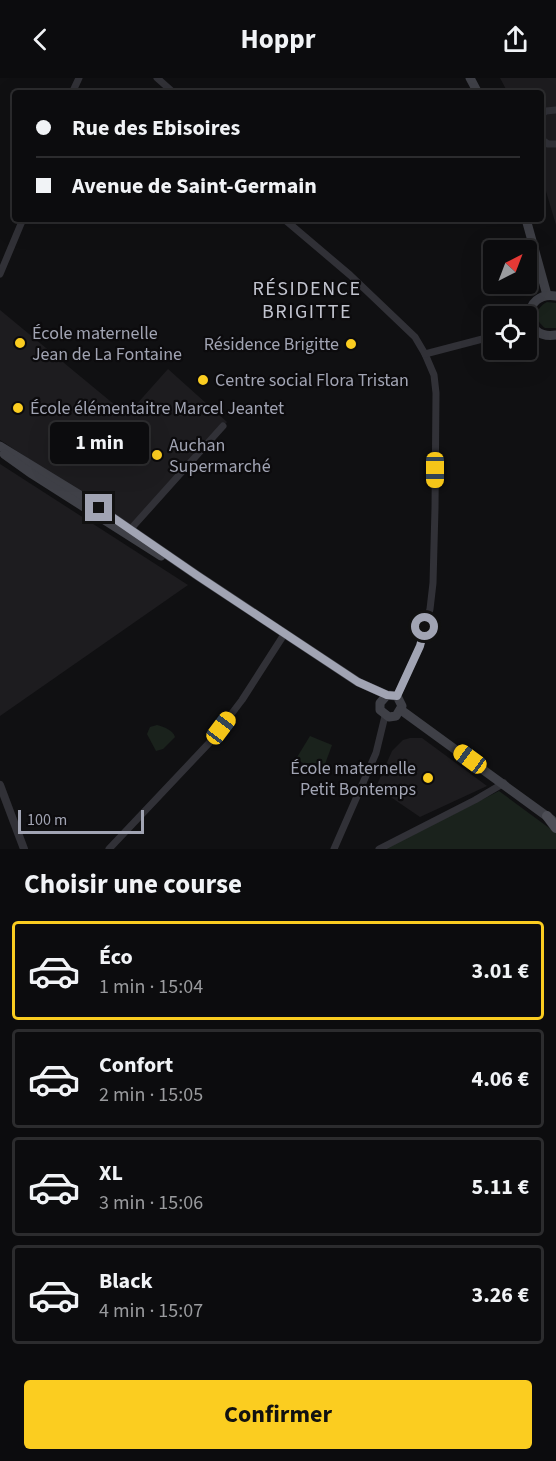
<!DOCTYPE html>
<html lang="fr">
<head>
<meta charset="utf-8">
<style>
	body { margin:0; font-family:"Source Sans 3",sans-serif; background:#1a1a1c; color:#f1f3f6; height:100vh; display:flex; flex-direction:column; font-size:22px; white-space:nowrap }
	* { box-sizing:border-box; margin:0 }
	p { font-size:20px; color:#9a9b9e }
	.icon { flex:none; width:33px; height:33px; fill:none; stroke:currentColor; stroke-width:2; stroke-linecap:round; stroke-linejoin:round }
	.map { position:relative; height:771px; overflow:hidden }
	.sheet { display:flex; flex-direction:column; background:#0c0c0e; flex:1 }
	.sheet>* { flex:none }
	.guide { position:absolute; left:12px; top:12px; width:532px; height:132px; border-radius:6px; box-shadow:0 6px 24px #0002,0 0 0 2px #2c2c2e; display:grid; align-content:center; height:132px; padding:0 24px; background:#0c0c0e }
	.needle { width:39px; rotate:42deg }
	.controls { position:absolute; left:483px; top:162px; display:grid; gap:12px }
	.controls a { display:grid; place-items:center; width:54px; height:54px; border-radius:6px; background:#0c0c0e; box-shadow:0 6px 24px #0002,0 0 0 2px #2c2c2e; font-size:30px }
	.scale { position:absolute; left:18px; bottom:15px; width:126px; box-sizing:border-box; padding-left:6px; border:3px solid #a1a4b3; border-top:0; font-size:16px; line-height:21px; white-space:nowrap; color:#a1a4b3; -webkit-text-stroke:4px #0c0b0d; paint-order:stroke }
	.end { position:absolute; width:27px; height:27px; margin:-14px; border:8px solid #a1a4b3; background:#111; box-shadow:0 0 0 3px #111 }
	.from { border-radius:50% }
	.bubble { position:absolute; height:42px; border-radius:6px; background:#0c0c0e; box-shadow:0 6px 24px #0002,0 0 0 2px #2c2c2e; font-size:20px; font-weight:700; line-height:42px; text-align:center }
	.car { position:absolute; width:18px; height:36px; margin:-18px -9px; border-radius:8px; box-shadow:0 0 4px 2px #0007; background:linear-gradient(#f5c518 24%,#345 0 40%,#f5c518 0 76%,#345 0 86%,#f5c518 0) }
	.guide b { display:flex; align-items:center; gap:21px; height:57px; font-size:22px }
	.guide b+b { border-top:2px solid #2c2c2e }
	.guide i { width:15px; height:15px; background:#f1f3f6 }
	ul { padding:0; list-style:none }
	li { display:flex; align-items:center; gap:18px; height:99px; margin:0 12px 9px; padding:0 12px; border:3px solid #2c2c2e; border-radius:6px }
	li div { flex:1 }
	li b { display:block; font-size:22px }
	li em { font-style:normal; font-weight:700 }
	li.current { border-color:#fbcd20 }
	li>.icon { width:54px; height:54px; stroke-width:1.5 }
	h2 { padding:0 24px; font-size:27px; line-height:72px }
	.button { display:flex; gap:12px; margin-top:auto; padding:12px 24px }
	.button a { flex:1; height:69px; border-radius:6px; background:#fbcd20; color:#111; font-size:24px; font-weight:700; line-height:69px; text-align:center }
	header { display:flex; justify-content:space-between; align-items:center; height:78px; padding:0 24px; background:#0c0c0e; font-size:27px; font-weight:700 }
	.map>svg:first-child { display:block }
	.built { fill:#1d1c1f }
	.green { fill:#1a221c }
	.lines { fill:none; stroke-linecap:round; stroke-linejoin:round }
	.minor { stroke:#313137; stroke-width:7 }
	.tertiary { stroke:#313137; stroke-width:8 }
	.secondary { stroke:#3f4047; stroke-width:9 }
	.primary { stroke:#4d4e56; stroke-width:10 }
	.route { stroke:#a1a4b3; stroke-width:8 }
	.poi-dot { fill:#fbcd20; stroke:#0c0b0d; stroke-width:2 }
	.labels { text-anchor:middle; stroke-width:4.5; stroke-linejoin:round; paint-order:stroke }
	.poi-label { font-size:18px; fill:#a1a4b3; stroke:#0c0b0d; text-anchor:start }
	.neighbourhood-label { font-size:20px; letter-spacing:1.5px; fill:#c2c4cf; stroke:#0c0b0d }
</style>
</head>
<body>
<header><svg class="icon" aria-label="back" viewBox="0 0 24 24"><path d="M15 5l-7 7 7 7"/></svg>Hoppr<svg class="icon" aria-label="share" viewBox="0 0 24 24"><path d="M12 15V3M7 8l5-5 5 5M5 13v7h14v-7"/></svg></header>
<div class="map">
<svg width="556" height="771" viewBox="0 0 556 771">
	<rect width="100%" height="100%" fill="#101012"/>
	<!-- built -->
	<g class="built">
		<path d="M500 0H556V147L542 100V15H508Z"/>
		<path d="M0 232 127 337 168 291 227 344 133 449 0 362Z"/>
		<path d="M0 386 188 507 0 638Z"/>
		<path d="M410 660H422L487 708 420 739 376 709 392 673 403 662Z"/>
	</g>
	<!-- green -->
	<g class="green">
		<path d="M547 224 556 225V250H545C534 242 535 230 547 224Z"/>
		<path d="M157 647C164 649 173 652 175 659L163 671 156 673 147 656 150 649Z"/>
		<path d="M310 658 332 667 325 686 303 685 296 681Z"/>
		<path d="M499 713 556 755V771H385Z"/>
	</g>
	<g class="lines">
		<!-- minor -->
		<g class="minor">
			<path d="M157 0 174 15"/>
			<path d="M72 15 79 0"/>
			<path d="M542 36 546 33 556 32"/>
			<path d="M542 62 548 66H556"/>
			<path d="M284 141 350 197 415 259 425 276 434 297 436 315 435 430 433 505 430 531 420 568 397 618"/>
			<path d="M0 196 23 141"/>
			<path d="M425 276 494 258"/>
			<path d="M128 454 223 348"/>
			<path d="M109 771 210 664 242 622 285 555"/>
			<path d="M334 771 376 675 385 638"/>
			<path d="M379 771 475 722 504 705"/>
		</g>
		<!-- tertiary -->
		<path class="tertiary" d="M0 707 24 771"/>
		<!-- secondary -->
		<g class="secondary">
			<path d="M470 0 478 15"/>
			<path d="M526 141 547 217"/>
			<path d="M556 218C521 212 521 263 556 257"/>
			<path d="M0 368 80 417 198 498 358 604 387 617 397 618 402 628 396 638 389 639 380 632V625L387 617"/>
			<path d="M4 376 32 396 161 478"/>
			<path d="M401 632 552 742"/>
		</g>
		<!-- primary -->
		<path class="primary" d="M547 738 556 750"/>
	</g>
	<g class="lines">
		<!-- route -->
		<path class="route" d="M99 430 198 498 358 604 387 617 397 618 420 568 425 549"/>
	</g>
	<!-- markers -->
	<g class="poi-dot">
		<circle cx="20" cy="265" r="6"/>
		<circle cx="351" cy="266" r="6"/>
		<circle cx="203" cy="302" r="6"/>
		<circle cx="18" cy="330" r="6"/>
		<circle cx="157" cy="377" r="6"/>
		<circle cx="428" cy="700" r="6"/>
	</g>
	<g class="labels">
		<!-- poi labels -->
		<g class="poi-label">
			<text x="32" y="261">École maternelle<tspan x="32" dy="21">Jean de La Fontaine</tspan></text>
			<text x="339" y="272" text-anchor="end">Résidence Brigitte</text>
			<text x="215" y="308">Centre social Flora Tristan</text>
			<text x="30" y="336">École élémentaitre Marcel Jeantet</text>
			<text x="169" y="373">Auchan<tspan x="169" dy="21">Supermarché</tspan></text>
			<text x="416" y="696" text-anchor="end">École maternelle<tspan x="416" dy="21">Petit Bontemps</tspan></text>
		</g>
		<!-- neighbourhood labels -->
		<g class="neighbourhood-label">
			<text x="307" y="217">RÉSIDENCE<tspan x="307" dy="23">BRIGITTE</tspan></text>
		</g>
	</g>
</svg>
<div class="controls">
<a><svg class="needle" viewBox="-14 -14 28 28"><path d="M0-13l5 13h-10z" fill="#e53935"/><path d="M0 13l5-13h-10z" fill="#9a9b9e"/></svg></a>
<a><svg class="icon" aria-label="locate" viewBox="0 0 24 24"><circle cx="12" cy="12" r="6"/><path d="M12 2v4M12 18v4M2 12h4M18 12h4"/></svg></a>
</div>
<div class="scale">100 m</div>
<i class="end from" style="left:425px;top:549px"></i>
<i class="end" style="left:99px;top:430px"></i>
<div class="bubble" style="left:50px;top:344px;width:99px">1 min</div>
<i class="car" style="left:435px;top:392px;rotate:180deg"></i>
<i class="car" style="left:221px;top:650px;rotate:37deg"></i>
<i class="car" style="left:470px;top:681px;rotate:306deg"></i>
<div class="guide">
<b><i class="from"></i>Rue des Ebisoires</b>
<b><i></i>Avenue de Saint-Germain</b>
</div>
</div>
<section class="sheet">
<h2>Choisir une course</h2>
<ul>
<li class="current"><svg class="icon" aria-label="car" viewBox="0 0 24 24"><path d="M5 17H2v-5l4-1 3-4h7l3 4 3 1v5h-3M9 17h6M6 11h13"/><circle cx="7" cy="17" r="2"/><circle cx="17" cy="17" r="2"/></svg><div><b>Éco</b><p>1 min · 15:04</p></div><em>3.01 €</em></li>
<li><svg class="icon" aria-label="car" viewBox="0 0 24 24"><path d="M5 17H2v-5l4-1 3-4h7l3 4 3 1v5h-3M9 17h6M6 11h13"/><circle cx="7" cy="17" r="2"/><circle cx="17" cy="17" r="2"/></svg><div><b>Confort</b><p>2 min · 15:05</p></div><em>4.06 €</em></li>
<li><svg class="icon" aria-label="car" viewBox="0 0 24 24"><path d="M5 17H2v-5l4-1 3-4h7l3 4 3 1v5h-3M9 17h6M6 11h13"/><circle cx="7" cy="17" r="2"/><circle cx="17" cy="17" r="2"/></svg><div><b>XL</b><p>3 min · 15:06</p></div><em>5.11 €</em></li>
<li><svg class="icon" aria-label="car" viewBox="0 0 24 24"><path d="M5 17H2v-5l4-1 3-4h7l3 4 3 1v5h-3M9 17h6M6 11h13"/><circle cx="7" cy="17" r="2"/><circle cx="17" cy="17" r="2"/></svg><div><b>Black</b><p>4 min · 15:07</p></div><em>3.26 €</em></li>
</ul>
<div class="button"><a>Confirmer</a></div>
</section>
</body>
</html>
